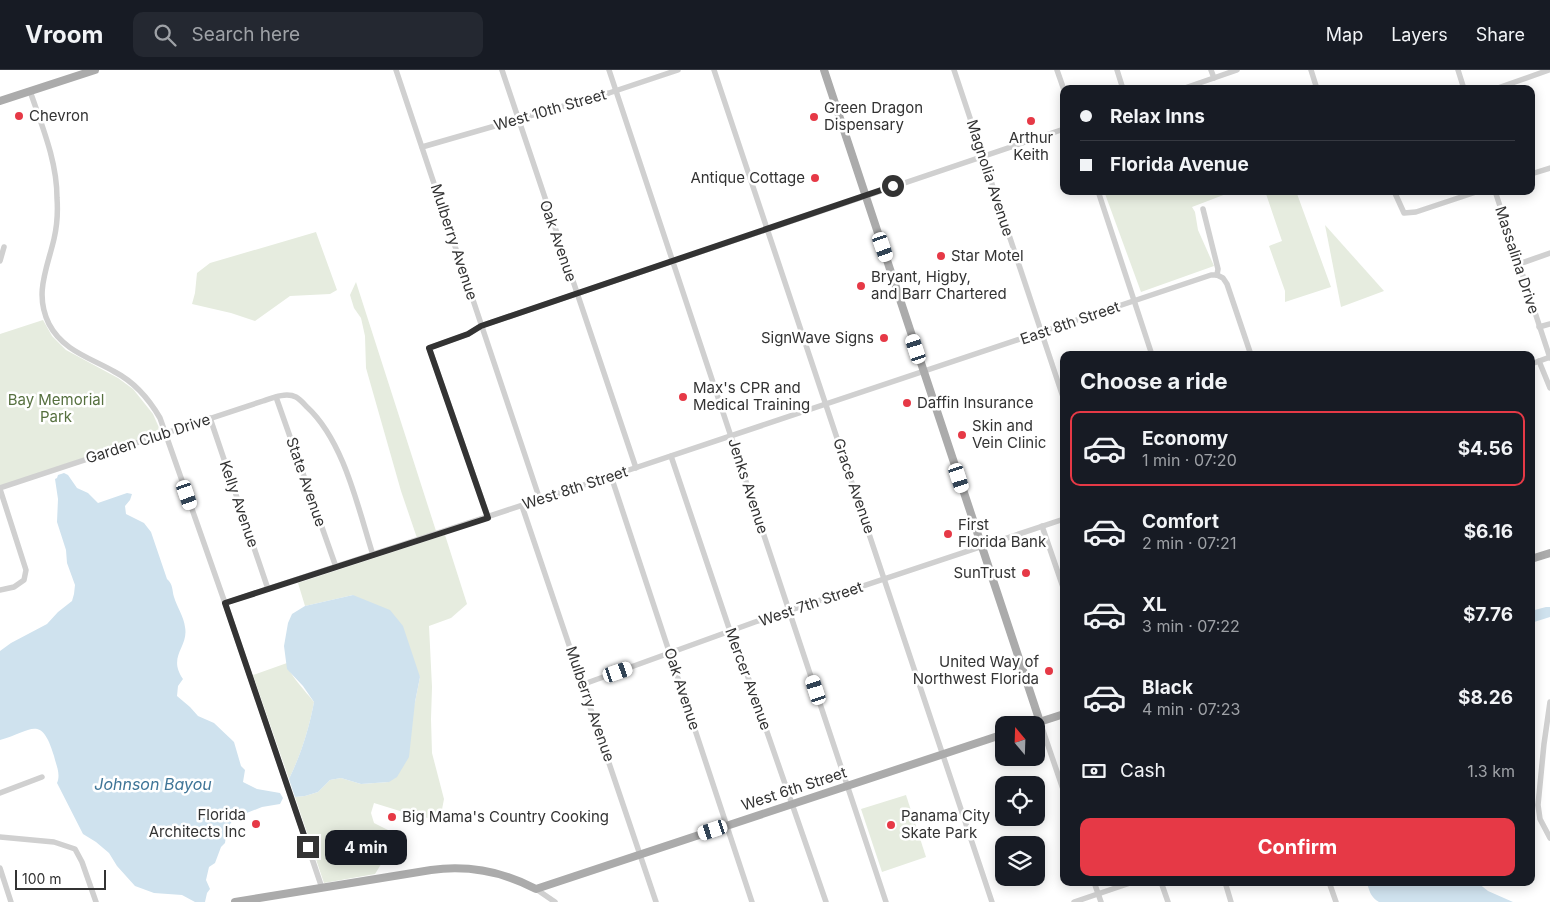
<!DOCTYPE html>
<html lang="en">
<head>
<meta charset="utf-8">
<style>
	body { margin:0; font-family:Inter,sans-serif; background:#242831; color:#f1f3f6; height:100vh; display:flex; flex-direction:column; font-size:19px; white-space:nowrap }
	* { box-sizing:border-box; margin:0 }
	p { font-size:16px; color:#9ea1a6 }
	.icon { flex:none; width:28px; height:28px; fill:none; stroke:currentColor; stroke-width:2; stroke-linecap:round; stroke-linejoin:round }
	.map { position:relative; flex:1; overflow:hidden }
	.side { position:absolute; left:1060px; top:281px; width:475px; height:535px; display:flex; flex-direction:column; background:#171b24; border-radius:10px; box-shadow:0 2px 12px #0003 }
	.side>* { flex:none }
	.banner { position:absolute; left:1060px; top:15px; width:475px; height:110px; border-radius:10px; box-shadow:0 2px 12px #0003; display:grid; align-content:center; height:110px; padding:0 20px; background:#171b24 }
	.needle { width:32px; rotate:341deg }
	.controls { position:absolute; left:995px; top:646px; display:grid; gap:10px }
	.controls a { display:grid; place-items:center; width:50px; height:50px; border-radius:10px; background:#171b24; box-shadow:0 2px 12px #0003; font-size:25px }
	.scale { position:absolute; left:15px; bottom:12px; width:91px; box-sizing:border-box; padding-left:5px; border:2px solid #333; border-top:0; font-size:14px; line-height:18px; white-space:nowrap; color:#333; -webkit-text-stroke:4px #fff; paint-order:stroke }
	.end { position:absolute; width:22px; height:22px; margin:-11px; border:6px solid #333; background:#fff; box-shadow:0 0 0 2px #fff }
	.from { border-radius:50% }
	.bubble { position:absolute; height:35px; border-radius:10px; background:#171b24; box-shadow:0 2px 12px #0003; font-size:16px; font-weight:700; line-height:35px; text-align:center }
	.car { position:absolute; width:15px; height:30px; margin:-15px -8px; border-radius:6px; box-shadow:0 0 4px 1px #0007; background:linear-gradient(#fff 24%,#345 0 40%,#fff 0 76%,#345 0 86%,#fff 0) }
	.banner b { display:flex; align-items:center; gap:18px; height:48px; font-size:19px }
	.banner b+b { border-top:1px solid #363941 }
	.banner i { width:12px; height:12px; background:#f1f3f6 }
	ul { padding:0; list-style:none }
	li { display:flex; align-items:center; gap:15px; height:75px; margin:0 10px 8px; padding:0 10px; border:2px solid transparent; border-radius:10px }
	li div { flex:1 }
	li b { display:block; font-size:19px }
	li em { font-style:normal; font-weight:700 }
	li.active { border-color:#e63946 }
	li>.icon { width:45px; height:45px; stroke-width:1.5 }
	h2 { padding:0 20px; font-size:22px; line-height:60px }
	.pay { display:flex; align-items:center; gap:12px; height:55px; padding:0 20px; font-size:19px }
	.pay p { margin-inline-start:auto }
	.action { display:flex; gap:10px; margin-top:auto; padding:10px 20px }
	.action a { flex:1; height:58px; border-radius:10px; background:#e63946; color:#fff; font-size:20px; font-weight:700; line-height:58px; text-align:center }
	header { display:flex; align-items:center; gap:30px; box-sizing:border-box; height:70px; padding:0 25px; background:#171b24; border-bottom:1px solid #363941 }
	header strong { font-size:24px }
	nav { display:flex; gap:28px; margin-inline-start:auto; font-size:18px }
	.search { width:350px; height:45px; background:#242831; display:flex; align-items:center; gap:12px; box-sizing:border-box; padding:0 18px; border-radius:10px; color:#9ea1a6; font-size:19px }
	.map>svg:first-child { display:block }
	.green { fill:#e6ecdf }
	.water { fill:#cfe2ee }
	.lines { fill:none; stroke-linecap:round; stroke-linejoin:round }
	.minor { stroke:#d0d0d0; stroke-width:5.5 }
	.major { stroke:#ababab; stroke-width:8 }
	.route { stroke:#333; stroke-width:6 }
	.poi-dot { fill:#e63946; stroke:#fff; stroke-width:2 }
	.labels { text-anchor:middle; stroke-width:5; stroke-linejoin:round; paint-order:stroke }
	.poi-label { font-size:15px; fill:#333; stroke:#fff; text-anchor:start }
	.street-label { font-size:15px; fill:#333; stroke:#fff }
	.park-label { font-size:15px; fill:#56703f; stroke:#fff }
	.water-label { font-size:16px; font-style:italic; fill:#3f7597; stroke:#fff }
</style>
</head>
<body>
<header>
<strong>Vroom</strong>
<div class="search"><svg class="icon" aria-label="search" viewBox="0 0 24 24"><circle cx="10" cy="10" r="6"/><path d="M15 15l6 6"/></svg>Search here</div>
<nav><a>Map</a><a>Layers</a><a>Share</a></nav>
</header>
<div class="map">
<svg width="1550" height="832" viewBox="0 0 1550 832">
	<rect width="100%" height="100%" fill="#fff"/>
	<!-- green -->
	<g class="green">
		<path d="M1104 121H1234L1192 137 1195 142 1198 160 1214 196 1141 222Z"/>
		<path d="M1265 121H1296L1331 217 1285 232V221L1269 176 1282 171Z"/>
		<path d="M1325 155 1384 221 1341 237Z"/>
		<path d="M316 162 337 220 330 224 290 226 255 251 231 243 192 234 195 223 197 203 210 193Z"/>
		<path d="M356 212 436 461 417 468 401 421 366 298 365 266 361 248 354 238 350 225Z"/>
		<path d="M43 250 52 266 66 280 118 308 133 319 153 344 160 360 156 364 0 416V264Z"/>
		<path d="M445 465 467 534 451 548 429 556 432 617 431 649 432 683 444 729 440 750 416 746 374 733 371 743 374 753 398 765 399 772 383 791 375 804 324 813 295 727 305 726 318 722 330 710 341 708 361 714 389 712 415 632 420 607 353 525 305 536 298 513Z"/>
		<path d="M287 593C287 602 307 623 314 632 309 659 301 684 289 709L253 605Z"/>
		<path d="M906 725 926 787 882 802 861 739Z"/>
	</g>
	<!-- water -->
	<g class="water">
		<path d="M64 403 68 405 77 418 88 423 98 433 127 423 132 424 130 430 125 436 126 444 144 453 151 462 167 509C173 514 172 520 174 527 177 537 184 547 185 557 189 577 167 586 183 609L178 616 177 626 190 637 198 646 214 653 234 672 241 696 245 700 243 712 257 719 280 723 283 728 280 734 262 737 234 748 227 759 225 773 221 777 215 793 209 797 206 810 210 819 207 823 205 832H195L182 825 154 823 135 816 117 796 109 783 96 772 83 764 57 713C61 704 56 695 54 686 41 643 31 662 0 670V581L11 573 47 554 58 542 72 531 74 524 75 515 67 493 66 480 57 452 58 429 55 409 57 408 58 405Z"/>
		<path d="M353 525 390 540 403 556 420 607 415 632 409 687 397 707 389 712 361 714 341 708 330 710 318 722 305 726 295 727 289 709C301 684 309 659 314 632L303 616 287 599 284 576 288 553 292 544 305 536Z"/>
		<path d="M1546 537H1550V547L1531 553V541Z"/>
		<path d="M1367 813H1478L1488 821 1513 832H1379C1371 828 1369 820 1367 813Z"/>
	</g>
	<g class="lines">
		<!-- minor -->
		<g class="minor">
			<path d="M396 0 540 430"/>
			<path d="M502 0 636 398"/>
			<path d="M609 0 886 832"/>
			<path d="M714 0 992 832"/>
			<path d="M954 0 1064 330"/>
			<path d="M1057 0 1064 20"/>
			<path d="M1117 0 1123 19"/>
			<path d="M1211 0 1214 8"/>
			<path d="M1311 0 1317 19"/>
			<path d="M1458 0 1464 19"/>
			<path d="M1182 19 1237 0"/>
			<path d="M1495 19 1549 0"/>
			<path d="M30 21C42 56 57 91 57 128 58 142 57 156 54 169 47 199 34 224 49 254 63 281 91 288 115 302 134 312 149 329 160 348L225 533 322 818"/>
			<path d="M422 77 609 23 678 0"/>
			<path d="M1531 104 1550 98"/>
			<path d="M1098 121 1152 285"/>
			<path d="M1394 121 1404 143 1416 142 1479 121"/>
			<path d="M1495 121 1550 288"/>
			<path d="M1203 139 1218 199 1217 205"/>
			<path d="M0 191 4 177"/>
			<path d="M1519 194 1550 183"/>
			<path d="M1217 205 1223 208 1227 214 1251 285"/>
			<path d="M1539 257 1550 254"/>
			<path d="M1539 291 1550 318"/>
			<path d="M1531 294 1550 287"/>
			<path d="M276 327 336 497"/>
			<path d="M210 348 268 519"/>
			<path d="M671 386 729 558 732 561 826 832"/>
			<path d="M611 406 752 832"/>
			<path d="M0 418 263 331C272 328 286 322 296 327 300 329 304 334 307 337 344 371 358 438 373 485"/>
			<path d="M0 419 26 500 24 510 14 517 0 520"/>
			<path d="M522 436 656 832"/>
			<path d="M488 447 429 278 468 264 481 256 1064 59"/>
			<path d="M1042 456 1064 520"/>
			<path d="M225 533 611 406 1211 205H1217"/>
			<path d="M584 614 755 552 1064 449"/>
			<path d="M1550 632 1544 674 1538 735 1540 749 1550 768"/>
			<path d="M1040 652 1064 722"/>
			<path d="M0 723 42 707"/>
			<path d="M0 767 54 772 75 779 82 792 96 832"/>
			<path d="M0 798 11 832"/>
			<path d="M1094 812 1101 832"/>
			<path d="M1161 812 1168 832"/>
			<path d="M1225 812 1231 832"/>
			<path d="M1329 812 1336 832"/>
			<path d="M536 819 555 832"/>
			<path d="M1074 832 1133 812"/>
		</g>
		<!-- major -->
		<g class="major">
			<path d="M824 0 1040 652"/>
			<path d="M0 31 95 0"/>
			<path d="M1531 489 1550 483"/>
			<path d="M1030 655 1064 644"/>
			<path d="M235 832 431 800C468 795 502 801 536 819L1004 664"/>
		</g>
	</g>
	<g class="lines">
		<!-- route -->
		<path class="route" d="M308 777 225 533 488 448 429 278 468 264 481 256 893 116"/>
	</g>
	<!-- markers -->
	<g class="poi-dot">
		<circle cx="19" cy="46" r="5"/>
		<circle cx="814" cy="47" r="5"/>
		<circle cx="1031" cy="51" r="5"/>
		<circle cx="815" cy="108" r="5"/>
		<circle cx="941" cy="186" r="5"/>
		<circle cx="861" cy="216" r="5"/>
		<circle cx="884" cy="268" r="5"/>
		<circle cx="683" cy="327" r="5"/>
		<circle cx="907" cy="333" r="5"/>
		<circle cx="962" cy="365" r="5"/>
		<circle cx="948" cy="464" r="5"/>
		<circle cx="1026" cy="503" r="5"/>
		<circle cx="1049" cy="601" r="5"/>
		<circle cx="392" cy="747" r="5"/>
		<circle cx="256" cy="754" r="5"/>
		<circle cx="891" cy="755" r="5"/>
	</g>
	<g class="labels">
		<!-- poi labels -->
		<g class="poi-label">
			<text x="824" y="43">Green Dragon<tspan x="824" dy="17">Dispensary</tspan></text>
			<text x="29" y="51">Chevron</text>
			<text x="1031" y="73" text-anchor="middle">Arthur<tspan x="1031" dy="17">Keith</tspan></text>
			<text x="805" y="113" text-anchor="end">Antique Cottage</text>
			<text x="951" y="191">Star Motel</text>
			<text x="871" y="212">Bryant, Higby,<tspan x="871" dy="17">and Barr Chartered</tspan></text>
			<text x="874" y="273" text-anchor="end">SignWave Signs</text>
			<text x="693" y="323">Max's CPR and<tspan x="693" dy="17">Medical Training</tspan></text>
			<text x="917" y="338">Daffin Insurance</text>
			<text x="972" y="361">Skin and<tspan x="972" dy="17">Vein Clinic</tspan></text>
			<text x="958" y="460">First<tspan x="958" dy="17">Florida Bank</tspan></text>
			<text x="1016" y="508" text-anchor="end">SunTrust</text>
			<text x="1039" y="597" text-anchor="end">United Way of<tspan x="1039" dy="17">Northwest Florida</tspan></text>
			<text x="246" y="750" text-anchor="end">Florida<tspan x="246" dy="17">Architects Inc</tspan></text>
			<text x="901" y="751">Panama City<tspan x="901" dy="17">Skate Park</tspan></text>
			<text x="402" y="752">Big Mama's Country Cooking</text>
		</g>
		<!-- street labels -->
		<g class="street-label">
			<text transform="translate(550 40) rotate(-16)" y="5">West 10th Street</text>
			<text transform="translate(990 108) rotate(72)" y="5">Magnolia Avenue</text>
			<text transform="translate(558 171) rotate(71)" y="5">Oak Avenue</text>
			<text transform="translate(454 172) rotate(72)" y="5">Mulberry Avenue</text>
			<text transform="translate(1517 190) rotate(72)" y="5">Massalina Drive</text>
			<text transform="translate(1070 253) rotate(-19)" y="5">East 8th Street</text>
			<text transform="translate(148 369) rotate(-18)" y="5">Garden Club Drive</text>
			<text transform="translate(306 412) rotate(71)" y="5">State Avenue</text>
			<text transform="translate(748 416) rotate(72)" y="5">Jenks Avenue</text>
			<text transform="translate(854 416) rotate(71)" y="5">Grace Avenue</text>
			<text transform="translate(575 418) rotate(-18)" y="5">West 8th Street</text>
			<text transform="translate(239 434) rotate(71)" y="5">Kelly Avenue</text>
			<text transform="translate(811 534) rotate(-19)" y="5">West 7th Street</text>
			<text transform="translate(748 609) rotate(70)" y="5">Mercer Avenue</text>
			<text transform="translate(682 619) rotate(72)" y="5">Oak Avenue</text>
			<text transform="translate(590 634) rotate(71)" y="5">Mulberry Avenue</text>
			<text transform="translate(794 719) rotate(-18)" y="5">West 6th Street</text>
		</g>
		<!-- park labels -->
		<g class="park-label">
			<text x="56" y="335">Bay Memorial<tspan x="56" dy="17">Park</tspan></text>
		</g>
		<!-- water labels -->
		<g class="water-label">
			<text x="153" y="720">Johnson Bayou</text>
		</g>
	</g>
</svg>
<div class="controls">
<a><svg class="needle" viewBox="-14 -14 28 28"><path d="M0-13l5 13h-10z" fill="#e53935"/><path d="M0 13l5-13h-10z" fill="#9ea1a6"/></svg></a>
<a><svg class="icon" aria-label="locate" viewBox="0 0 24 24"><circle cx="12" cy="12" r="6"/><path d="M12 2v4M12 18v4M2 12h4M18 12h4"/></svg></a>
<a><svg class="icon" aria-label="layers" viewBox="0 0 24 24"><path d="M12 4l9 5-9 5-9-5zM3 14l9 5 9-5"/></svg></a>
</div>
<div class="scale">100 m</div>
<i class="end from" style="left:893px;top:116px"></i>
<i class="end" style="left:308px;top:777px"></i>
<div class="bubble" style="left:325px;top:760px;width:82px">4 min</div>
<i class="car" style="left:883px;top:177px;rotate:161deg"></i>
<i class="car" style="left:916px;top:279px;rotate:342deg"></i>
<i class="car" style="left:959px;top:408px;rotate:162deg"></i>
<i class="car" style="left:187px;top:425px;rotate:161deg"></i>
<i class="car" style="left:618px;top:602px;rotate:71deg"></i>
<i class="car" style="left:816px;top:620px;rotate:342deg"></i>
<i class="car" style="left:713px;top:760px;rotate:252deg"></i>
<div class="banner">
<b><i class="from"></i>Relax Inns</b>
<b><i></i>Florida Avenue</b>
</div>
<section class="side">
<h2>Choose a ride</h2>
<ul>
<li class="active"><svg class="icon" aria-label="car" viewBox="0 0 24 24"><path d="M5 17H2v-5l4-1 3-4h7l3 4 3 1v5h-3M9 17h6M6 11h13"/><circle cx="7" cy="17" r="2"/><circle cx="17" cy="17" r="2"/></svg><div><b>Economy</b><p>1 min · 07:20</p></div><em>$4.56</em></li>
<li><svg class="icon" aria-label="car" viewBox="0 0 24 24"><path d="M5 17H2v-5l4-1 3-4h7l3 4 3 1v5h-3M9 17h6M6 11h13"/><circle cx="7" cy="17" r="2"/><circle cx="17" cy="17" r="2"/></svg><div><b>Comfort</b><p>2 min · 07:21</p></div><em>$6.16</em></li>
<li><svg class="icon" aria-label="car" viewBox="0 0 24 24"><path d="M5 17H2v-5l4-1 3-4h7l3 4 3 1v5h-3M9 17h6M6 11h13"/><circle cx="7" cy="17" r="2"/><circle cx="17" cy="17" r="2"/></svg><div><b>XL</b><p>3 min · 07:22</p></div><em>$7.76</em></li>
<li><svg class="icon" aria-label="car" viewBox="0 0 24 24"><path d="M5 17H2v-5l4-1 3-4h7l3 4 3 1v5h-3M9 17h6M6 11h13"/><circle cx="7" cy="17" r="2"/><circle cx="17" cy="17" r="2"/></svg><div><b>Black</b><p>4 min · 07:23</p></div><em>$8.26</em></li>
</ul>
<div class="pay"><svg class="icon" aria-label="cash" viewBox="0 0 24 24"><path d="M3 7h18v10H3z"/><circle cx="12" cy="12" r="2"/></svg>Cash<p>1.3 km</p></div>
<div class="action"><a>Confirm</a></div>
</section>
</div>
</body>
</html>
